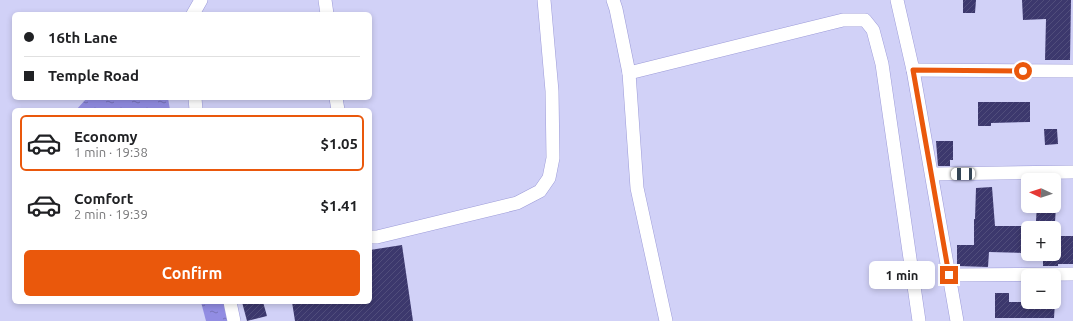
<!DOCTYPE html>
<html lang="en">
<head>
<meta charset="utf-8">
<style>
	body { margin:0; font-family:Ubuntu,sans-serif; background:#f6f6f6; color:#202124; height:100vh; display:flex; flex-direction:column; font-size:15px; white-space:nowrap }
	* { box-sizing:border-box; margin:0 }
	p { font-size:13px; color:#757577 }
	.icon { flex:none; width:22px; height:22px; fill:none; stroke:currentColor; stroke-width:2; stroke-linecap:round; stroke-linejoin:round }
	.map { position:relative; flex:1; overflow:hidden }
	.sheet { position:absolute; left:12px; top:108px; width:360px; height:196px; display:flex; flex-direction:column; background:#fff; border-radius:6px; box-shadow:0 2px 6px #0003 }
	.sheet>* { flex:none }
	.hud { position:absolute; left:12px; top:12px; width:360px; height:88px; border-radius:6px; box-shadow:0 2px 6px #0003; display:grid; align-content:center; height:88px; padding:0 12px; background:#fff }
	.needle { width:26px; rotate:273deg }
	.fabs { position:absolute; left:1021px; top:173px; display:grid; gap:8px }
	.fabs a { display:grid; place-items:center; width:40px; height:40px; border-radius:6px; background:#fff; box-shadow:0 2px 6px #0003; font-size:20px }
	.end { position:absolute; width:18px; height:18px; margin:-9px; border:5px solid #ea580c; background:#fff; box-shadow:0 0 0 2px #fff }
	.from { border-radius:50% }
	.bubble { position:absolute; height:28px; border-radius:6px; background:#fff; box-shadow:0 2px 6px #0003; font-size:13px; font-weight:700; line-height:28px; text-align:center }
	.car { position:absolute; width:12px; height:24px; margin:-12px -6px; border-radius:5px; box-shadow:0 0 3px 1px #0007; background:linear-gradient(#fff 24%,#345 0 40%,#fff 0 76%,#345 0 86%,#fff 0) }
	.hud b { display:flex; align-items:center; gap:14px; height:38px; font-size:15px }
	.hud b+b { border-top:1px solid #e0e0e0 }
	.hud i { width:10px; height:10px; background:#202124 }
	ul { padding:7px 0 0; list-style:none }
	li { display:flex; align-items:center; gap:12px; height:56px; margin:0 8px 6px; padding:0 4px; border:2px solid transparent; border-radius:6px }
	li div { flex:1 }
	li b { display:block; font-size:15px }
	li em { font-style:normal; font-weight:700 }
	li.active { border-color:#ea580c }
	li>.icon { width:36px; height:36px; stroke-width:1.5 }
	.action { display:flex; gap:8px; margin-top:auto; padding:8px 12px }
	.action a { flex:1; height:46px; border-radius:6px; background:#ea580c; color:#fff; font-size:16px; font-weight:700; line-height:46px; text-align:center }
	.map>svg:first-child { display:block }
	.water { fill:url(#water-ripples) }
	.building { fill:url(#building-hatch) }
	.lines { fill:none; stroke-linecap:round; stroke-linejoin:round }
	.street-casing { stroke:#9c9bd8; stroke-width:14 }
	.street { stroke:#fff; stroke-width:13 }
	.route { stroke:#ea580c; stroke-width:5 }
</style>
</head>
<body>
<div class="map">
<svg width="1073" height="321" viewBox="0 0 1073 321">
	<defs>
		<pattern id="water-ripples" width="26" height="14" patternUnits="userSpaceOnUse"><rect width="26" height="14" fill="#928de3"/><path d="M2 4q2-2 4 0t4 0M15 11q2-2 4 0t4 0" fill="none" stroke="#7874ba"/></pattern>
		<pattern id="building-hatch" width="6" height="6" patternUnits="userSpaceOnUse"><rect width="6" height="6" fill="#3c386d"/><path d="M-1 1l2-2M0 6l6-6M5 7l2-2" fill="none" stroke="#504d7b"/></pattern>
	</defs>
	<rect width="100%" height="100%" fill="#d1d1f7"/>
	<!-- water -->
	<g class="water">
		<path d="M87 98H168L170 110H76Z"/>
		<path d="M201 302H224L228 321H206Z"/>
	</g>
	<!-- building -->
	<g class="building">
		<path d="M963 0H976L975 13H963Z"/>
		<path d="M1022 0H1071L1070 60H1045L1046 19 1023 20Z"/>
		<path d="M978 102H1030V122L991 123V126H978Z"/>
		<path d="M1044 129H1057L1058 144 1045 145Z"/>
		<path d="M936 141H953V160H950V166H938Z"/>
		<path d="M992 187 995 226H1026L1025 253 989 252 988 267 957 266V245H974V219H975L976 188Z"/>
		<path d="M1037 206H1056L1055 222 1036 221Z"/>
		<path d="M1054 236H1073V264H1058V266H1043V254H1054Z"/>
		<path d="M402 245 413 321H295L292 302H370V250Z"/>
		<path d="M995 293H1009V302H1055L1054 318H995Z"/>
		<path d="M242 302H263L267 316 247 321Z"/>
	</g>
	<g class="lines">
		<defs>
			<g id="street">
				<path d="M325 0 327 14"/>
				<path d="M613 0 616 9 629 73 637 188 666 321"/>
				<path d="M897 0 913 70 957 321"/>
				<path d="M193 14 201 0"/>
				<path d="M913 70 1073 71"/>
				<path d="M629 73 843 20H865L873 30 882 64 919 321"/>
				<path d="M195 98 196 110"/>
				<path d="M336 98 338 110"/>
				<path d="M932 174 1073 172"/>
				<path d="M370 237H377L517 203 540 191 549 178 553 158 552 91 544 0"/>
				<path d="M949 275 1073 274"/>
				<path d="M230 302 234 321"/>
			</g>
		</defs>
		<!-- street casing -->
		<use href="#street" class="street-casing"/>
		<!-- street -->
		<use href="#street" class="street"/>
	</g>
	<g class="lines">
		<!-- route -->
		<path class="route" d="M949 275 913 70 1023 71"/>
	</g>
</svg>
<div class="fabs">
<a><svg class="needle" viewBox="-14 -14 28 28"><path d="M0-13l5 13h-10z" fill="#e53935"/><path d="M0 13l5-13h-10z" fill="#757577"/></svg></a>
<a>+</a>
<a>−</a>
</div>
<i class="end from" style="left:1023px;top:71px"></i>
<i class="end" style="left:949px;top:275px"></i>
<div class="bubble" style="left:869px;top:261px;width:66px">1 min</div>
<i class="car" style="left:963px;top:174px;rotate:269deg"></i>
<div class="hud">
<b><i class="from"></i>16th Lane</b>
<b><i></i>Temple Road</b>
</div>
<section class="sheet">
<ul>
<li class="active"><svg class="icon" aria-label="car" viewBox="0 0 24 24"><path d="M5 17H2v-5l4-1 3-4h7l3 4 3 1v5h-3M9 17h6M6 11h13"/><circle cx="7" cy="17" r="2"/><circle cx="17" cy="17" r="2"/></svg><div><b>Economy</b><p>1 min · 19:38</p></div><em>$1.05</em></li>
<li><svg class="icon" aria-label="car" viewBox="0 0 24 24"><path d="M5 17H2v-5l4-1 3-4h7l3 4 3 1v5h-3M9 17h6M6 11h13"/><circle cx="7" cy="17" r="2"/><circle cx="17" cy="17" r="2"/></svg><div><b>Comfort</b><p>2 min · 19:39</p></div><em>$1.41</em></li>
</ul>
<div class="action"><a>Confirm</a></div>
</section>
</div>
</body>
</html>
